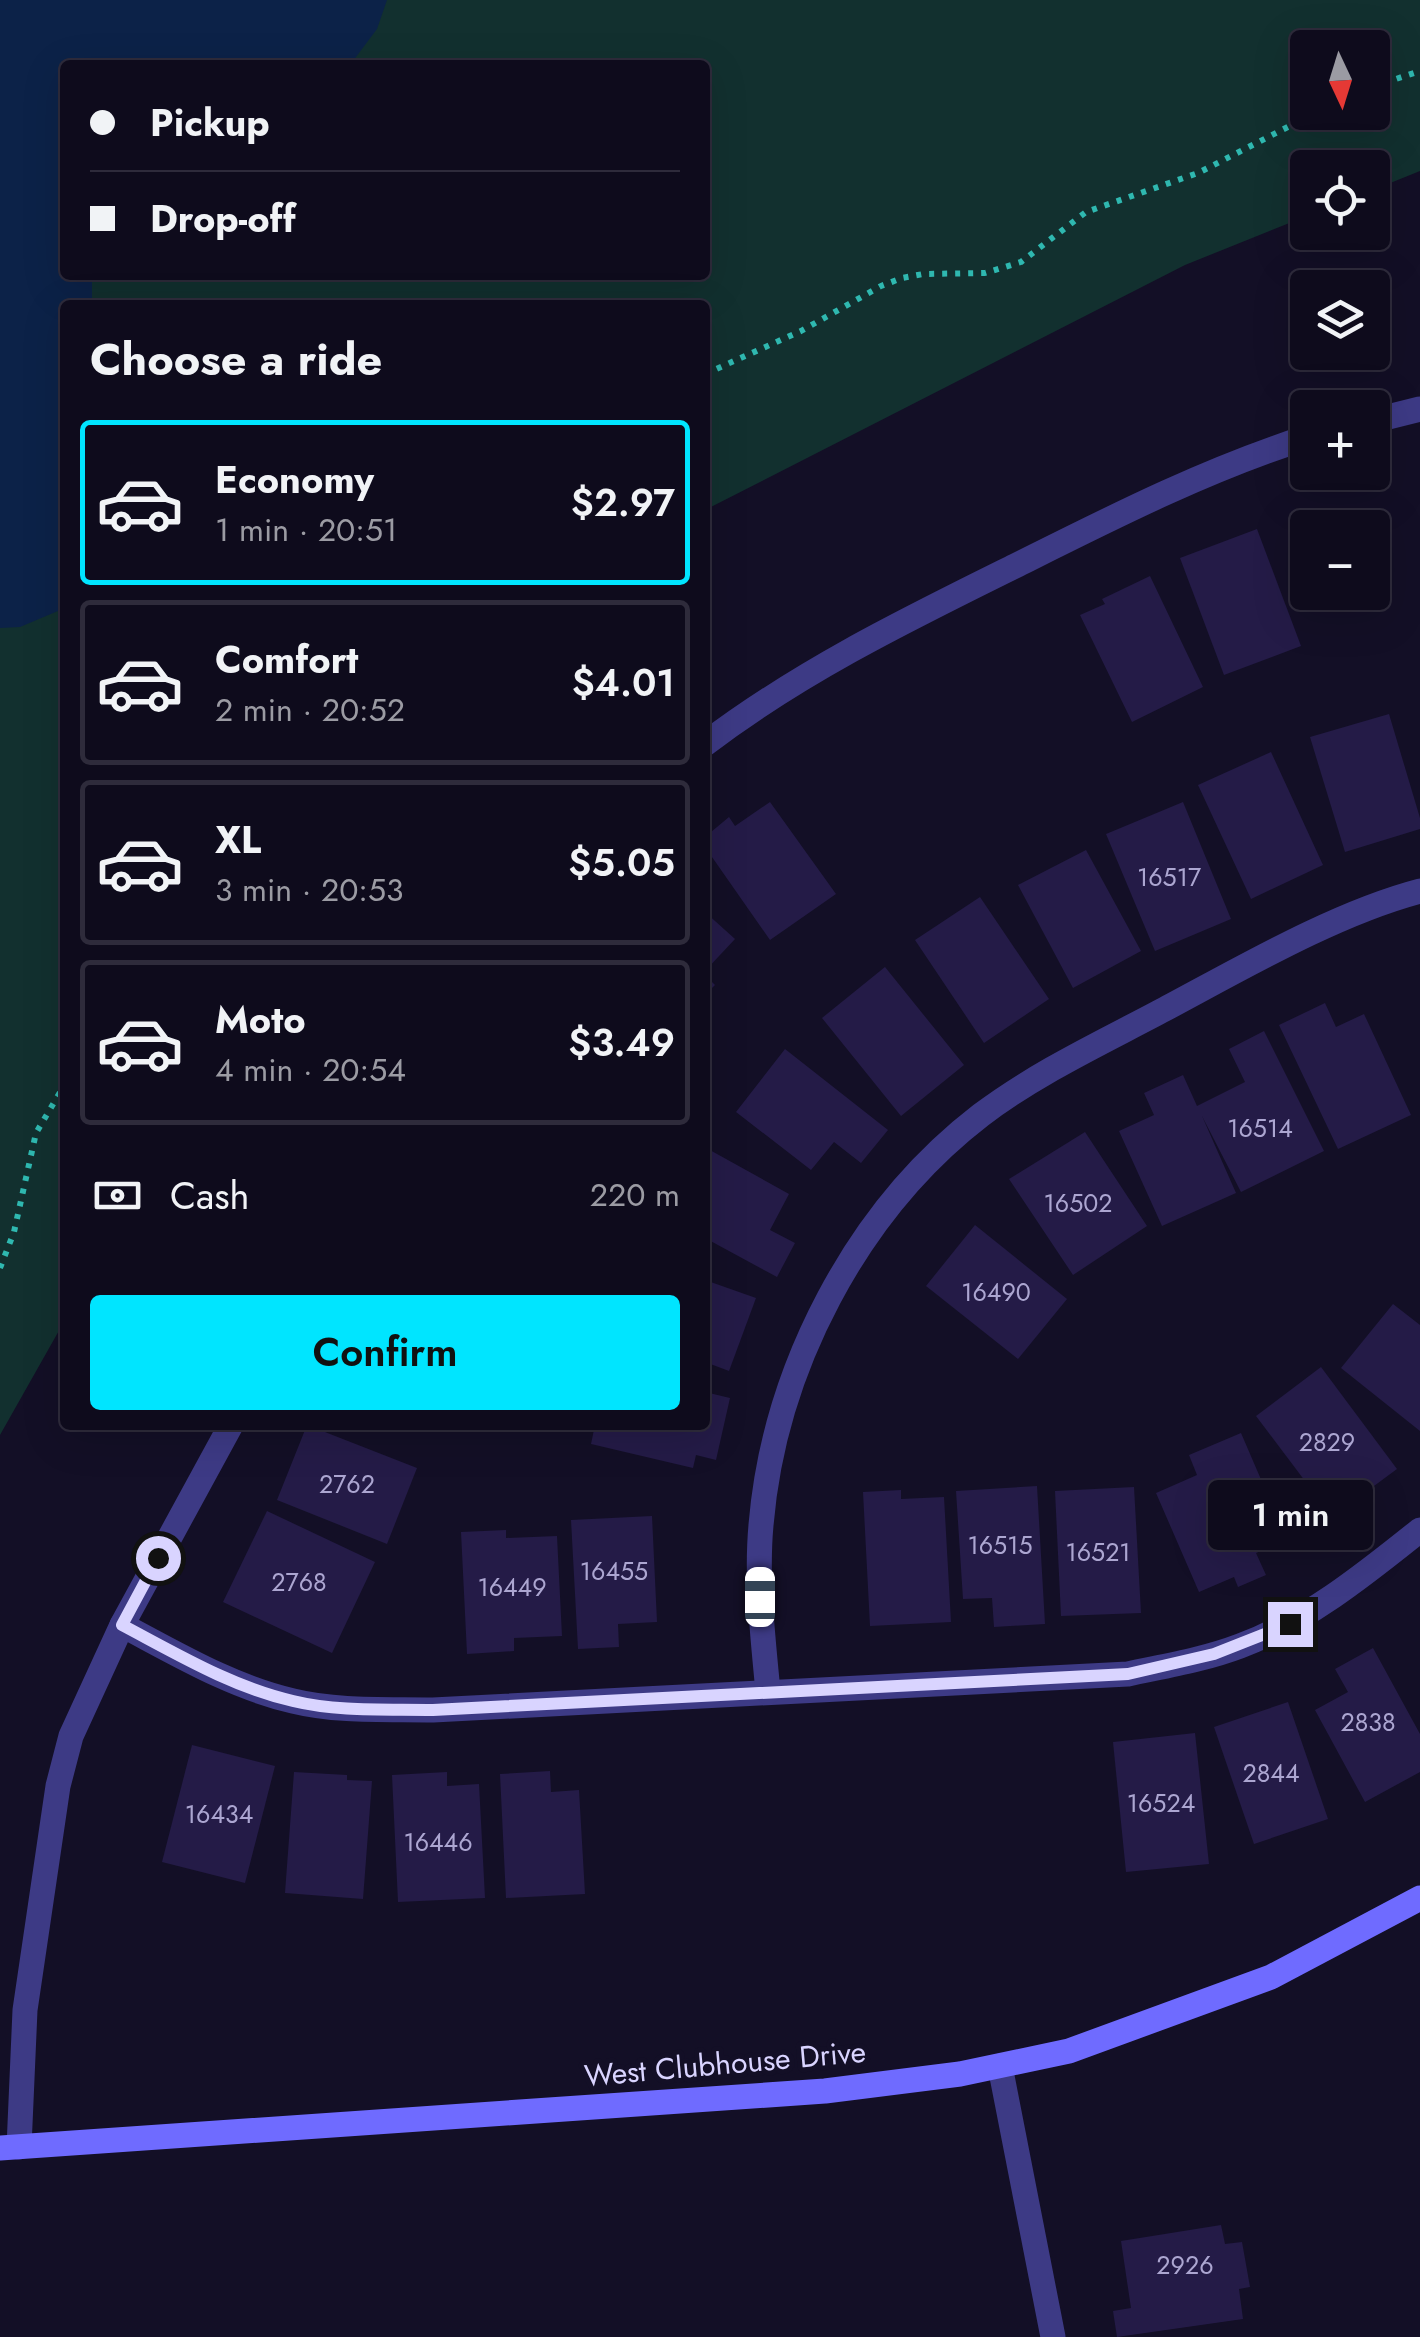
<!DOCTYPE html>
<html lang="en">
<head>
<meta charset="utf-8">
<style>
	body { margin:0; font-family:Jost,sans-serif; background:#1c1929; color:#f1f3f6; height:100vh; display:flex; flex-direction:column; font-size:38px; white-space:nowrap }
	* { box-sizing:border-box; margin:0 }
	p { font-size:32px; color:#9b9ba3 }
	.icon { flex:none; width:55px; height:55px; fill:none; stroke:currentColor; stroke-width:2; stroke-linecap:round; stroke-linejoin:round }
	.map { position:relative; flex:1; overflow:hidden }
	.details { position:absolute; left:60px; top:300px; width:650px; height:1130px; display:flex; flex-direction:column; background:#0e0b1c; border-radius:10px; box-shadow:0 10px 40px #0002,0 0 0 2px #2e2b3b }
	.details>* { flex:none }
	.hud { position:absolute; left:60px; top:60px; width:650px; height:220px; border-radius:10px; box-shadow:0 10px 40px #0002,0 0 0 2px #2e2b3b; display:grid; align-content:center; height:220px; padding:0 30px; background:#0e0b1c }
	.needle { width:65px; rotate:176deg }
	.buttons { position:absolute; left:1290px; top:30px; display:grid; gap:20px }
	.buttons a { display:grid; place-items:center; width:100px; height:100px; border-radius:10px; background:#0e0b1c; box-shadow:0 10px 40px #0002,0 0 0 2px #2e2b3b; font-size:50px }
	.end { position:absolute; width:45px; height:45px; margin:-22px; border:12px solid #d9d4ff; background:#111; box-shadow:0 0 0 5px #111 }
	.from { border-radius:50% }
	.bubble { position:absolute; height:70px; border-radius:10px; background:#0e0b1c; box-shadow:0 10px 40px #0002,0 0 0 2px #2e2b3b; font-size:32px; font-weight:600; line-height:70px; text-align:center }
	.car { position:absolute; width:30px; height:60px; margin:-30px -15px; border-radius:12px; box-shadow:0 0 8px 2px #0007; background:linear-gradient(#fff 24%,#345 0 40%,#fff 0 76%,#345 0 86%,#fff 0) }
	.hud b { display:flex; align-items:center; gap:35px; height:95px; font-size:38px }
	.hud b+b { border-top:2px solid #2e2b3b }
	.hud i { width:25px; height:25px; background:#f1f3f6 }
	ul { padding:0; list-style:none }
	li { display:flex; align-items:center; gap:30px; height:165px; margin:0 20px 15px; padding:0 10px; border:5px solid #2e2b3b; border-radius:10px }
	li div { flex:1 }
	li b { display:block; font-size:38px }
	li em { font-style:normal; font-weight:600 }
	li.active { border-color:#00e5ff }
	li>.icon { width:90px; height:90px; stroke-width:1.5 }
	h2 { padding:0 30px; font-size:45px; line-height:120px }
	.pay { display:flex; align-items:center; gap:25px; height:110px; padding:0 30px; font-size:38px }
	.pay p { margin-inline-start:auto }
	.button { display:flex; gap:20px; margin-top:auto; padding:20px 30px }
	.button a { flex:1; height:115px; border-radius:10px; background:#00e5ff; color:#111; font-size:40px; font-weight:600; line-height:115px; text-align:center }
	.map>svg:first-child { display:block }
	.green { fill:#12302f; fill-rule:evenodd }
	.water { fill:#0c2248 }
	.building { fill:#241b47 }
	.lines { fill:none; stroke-linecap:round; stroke-linejoin:round }
	.path { stroke:#2fb8b0; stroke-width:6; stroke-dasharray:5 8; stroke-linecap:butt }
	.street { stroke:#3d3a85; stroke-width:25 }
	.secondary { stroke:#6f6bff; stroke-width:25 }
	.route { stroke:#d9d4ff; stroke-width:12 }
	.labels { text-anchor:middle; stroke-width:10; stroke-linejoin:round; paint-order:stroke }
	.number-label { font-size:25px; fill:#aca6d1 }
	.street-label { font-size:30px; fill:#d9d4ff; stroke:#130f26 }
</style>
</head>
<body>
<div class="map">
<svg width="1420" height="2337" viewBox="0 0 1420 2337">
	<rect width="100%" height="100%" fill="#130f26"/>
	<!-- green -->
	<path class="green" d="M0 0H1420V171L1373 190 1372 168H1308L1307 216 1185 265 705 510V305H65V1320L0 1435ZM1308 48H1372V112H1308ZM65 65H705V275H65Z"/>
	<!-- water -->
	<path class="water" d="M0 0H387L377 29 350 65H65V275H92V305H65V608L20 627 0 628Z"/>
	<!-- building -->
	<g class="building">
		<path d="M1257 529 1301 646 1224 675 1180 558Z"/>
		<path d="M1150 576 1203 687 1132 722 1080 615 1105 604 1102 599Z"/>
		<path d="M1389 714 1420 818V829L1345 852 1310 737Z"/>
		<path d="M1271 752 1323 865 1251 899 1198 785Z"/>
		<path d="M770 802 836 894 770 940 705 847V837L729 817 735 826Z"/>
		<path d="M1183 802 1231 919 1155 951 1106 834Z"/>
		<path d="M1086 850 1141 951 1073 988 1018 885Z"/>
		<path d="M980 897 1049 999 984 1043 915 940Z"/>
		<path d="M705 912 735 939 705 971Z"/>
		<path d="M885 967 964 1065 901 1116 822 1018Z"/>
		<path d="M705 975 715 985 705 995Z"/>
		<path d="M1325 1003 1336 1027 1364 1014 1411 1115 1338 1149 1279 1025Z"/>
		<path d="M1264 1031 1324 1151 1241 1192 1202 1116 1236 1193 1162 1226 1119 1131 1154 1115 1144 1093 1183 1075 1197 1106 1245 1082 1229 1049Z"/>
		<path d="M785 1049 888 1130 861 1163 834 1142 811 1170 736 1112Z"/>
		<path d="M1085 1132 1147 1226 1073 1275 1009 1179Z"/>
		<path d="M708 1149 789 1194 770 1230 795 1243 777 1277 705 1238V1154Z"/>
		<path d="M975 1225 1067 1299 1018 1359 926 1286Z"/>
		<path d="M705 1280 756 1298 729 1371 705 1362Z"/>
		<path d="M1393 1304 1420 1325V1431L1341 1368Z"/>
		<path d="M1321 1367 1397 1469 1332 1517 1256 1416Z"/>
		<path d="M705 1392 730 1398 716 1460 696 1455 693 1468 591 1444 595 1425H705Z"/>
		<path d="M307 1425 417 1468 387 1544 277 1500Z"/>
		<path d="M1241 1433 1287 1540 1256 1553 1266 1575 1238 1587 1234 1577 1199 1592 1156 1493 1197 1475 1189 1455Z"/>
		<path d="M1037 1486 1045 1624 994 1627 992 1598 963 1599 956 1491Z"/>
		<path d="M1134 1487 1141 1613 1061 1616 1055 1491Z"/>
		<path d="M901 1490V1499L944 1497 951 1622 870 1626 863 1492Z"/>
		<path d="M267 1511 375 1562 332 1653 223 1602Z"/>
		<path d="M652 1516 657 1622 618 1624 619 1647 578 1649 571 1520Z"/>
		<path d="M506 1530V1538L557 1536 562 1636 514 1638V1651L467 1654 461 1532Z"/>
		<path d="M1373 1648 1420 1734V1772L1365 1802 1315 1710 1348 1692 1335 1669Z"/>
		<path d="M1288 1702 1328 1819 1254 1844 1214 1727Z"/>
		<path d="M1195 1733 1209 1864 1126 1872 1113 1742Z"/>
		<path d="M192 1745 275 1766 245 1883 162 1862Z"/>
		<path d="M550 1771 551 1792 579 1790 585 1894 506 1898 500 1774Z"/>
		<path d="M294 1772 347 1775V1780L372 1781 363 1899 285 1893Z"/>
		<path d="M447 1772V1786L479 1784 485 1898 398 1902 392 1775Z"/>
		<path d="M1221 2225 1225 2244 1242 2242 1250 2287 1239 2289 1243 2319 1117 2337 1113 2311 1131 2308 1121 2241Z"/>
	</g>
	<g class="lines">
		<!-- path -->
		<g class="path">
			<path d="M1372 87 1420 71"/>
			<path d="M705 374 801 331 881 286 902 278 923 274 985 273 1021 262 1086 212 1198 173 1317 112"/>
			<path d="M0 1268 14 1232 36 1133 65 1084"/>
		</g>
		<!-- street -->
		<g class="street">
			<path d="M1372 421 1420 409"/>
			<path d="M705 744C801 671 908 619 1015 566 1111 518 1205 470 1308 437"/>
			<path d="M122 1625C177 1654 232 1687 293 1701 338 1712 387 1709 433 1710L1128 1674C1165 1666 1203 1660 1240 1646 1307 1621 1365 1574 1420 1530"/>
			<path d="M768 1692C763 1637 756 1580 761 1525 774 1370 856 1211 981 1115 1038 1072 1103 1042 1165 1009 1242 968 1336 913 1420 891"/>
			<path d="M1000 2066 1053 2337"/>
			<path d="M19 2147 25 2010 58 1786 71 1736 122 1625 231 1425"/>
		</g>
		<!-- secondary -->
		<path class="secondary" d="M0 2148 825 2091 960 2074 1069 2051 1271 1977 1420 1898"/>
	</g>
	<g class="lines">
		<!-- route -->
		<path class="route" d="M158 1558 122 1625C177 1654 232 1687 293 1701 338 1712 387 1709 433 1710L1128 1674 1214 1654 1290 1624"/>
	</g>
	<g class="labels">
		<!-- number labels -->
		<g class="number-label">
			<text x="1169" y="886">16517</text>
			<text x="1260" y="1137">16514</text>
			<text x="1078" y="1212">16502</text>
			<text x="996" y="1301">16490</text>
			<text x="1327" y="1451">2829</text>
			<text x="347" y="1493">2762</text>
			<text x="1000" y="1554">16515</text>
			<text x="1098" y="1561">16521</text>
			<text x="614" y="1580">16455</text>
			<text x="299" y="1591">2768</text>
			<text x="512" y="1596">16449</text>
			<text x="1368" y="1731">2838</text>
			<text x="1271" y="1782">2844</text>
			<text x="1161" y="1812">16524</text>
			<text x="219" y="1823">16434</text>
			<text x="438" y="1851">16446</text>
			<text x="1185" y="2274">2926</text>
		</g>
		<!-- street labels -->
		<g class="street-label">
			<text transform="translate(725 2064) rotate(-5)" y="10">West Clubhouse Drive</text>
		</g>
	</g>
</svg>
<div class="buttons">
<a><svg class="needle" viewBox="-14 -14 28 28"><path d="M0-13l5 13h-10z" fill="#e53935"/><path d="M0 13l5-13h-10z" fill="#9b9ba3"/></svg></a>
<a><svg class="icon" aria-label="locate" viewBox="0 0 24 24"><circle cx="12" cy="12" r="6"/><path d="M12 2v4M12 18v4M2 12h4M18 12h4"/></svg></a>
<a><svg class="icon" aria-label="layers" viewBox="0 0 24 24"><path d="M12 4l9 5-9 5-9-5zM3 14l9 5 9-5"/></svg></a>
<a>+</a>
<a>−</a>
</div>
<i class="end from" style="left:158px;top:1558px"></i>
<i class="end" style="left:1290px;top:1624px"></i>
<div class="bubble" style="left:1208px;top:1480px;width:165px">1 min</div>
<i class="car" style="left:760px;top:1597px;rotate:0deg"></i>
<div class="hud">
<b><i class="from"></i>Pickup</b>
<b><i></i>Drop-off</b>
</div>
<section class="details">
<h2>Choose a ride</h2>
<ul>
<li class="active"><svg class="icon" aria-label="car" viewBox="0 0 24 24"><path d="M5 17H2v-5l4-1 3-4h7l3 4 3 1v5h-3M9 17h6M6 11h13"/><circle cx="7" cy="17" r="2"/><circle cx="17" cy="17" r="2"/></svg><div><b>Economy</b><p>1 min · 20:51</p></div><em>$2.97</em></li>
<li><svg class="icon" aria-label="car" viewBox="0 0 24 24"><path d="M5 17H2v-5l4-1 3-4h7l3 4 3 1v5h-3M9 17h6M6 11h13"/><circle cx="7" cy="17" r="2"/><circle cx="17" cy="17" r="2"/></svg><div><b>Comfort</b><p>2 min · 20:52</p></div><em>$4.01</em></li>
<li><svg class="icon" aria-label="car" viewBox="0 0 24 24"><path d="M5 17H2v-5l4-1 3-4h7l3 4 3 1v5h-3M9 17h6M6 11h13"/><circle cx="7" cy="17" r="2"/><circle cx="17" cy="17" r="2"/></svg><div><b>XL</b><p>3 min · 20:53</p></div><em>$5.05</em></li>
<li><svg class="icon" aria-label="car" viewBox="0 0 24 24"><path d="M5 17H2v-5l4-1 3-4h7l3 4 3 1v5h-3M9 17h6M6 11h13"/><circle cx="7" cy="17" r="2"/><circle cx="17" cy="17" r="2"/></svg><div><b>Moto</b><p>4 min · 20:54</p></div><em>$3.49</em></li>
</ul>
<div class="pay"><svg class="icon" aria-label="cash" viewBox="0 0 24 24"><path d="M3 7h18v10H3z"/><circle cx="12" cy="12" r="2"/></svg>Cash<p>220 m</p></div>
<div class="button"><a>Confirm</a></div>
</section>
</div>
</body>
</html>
